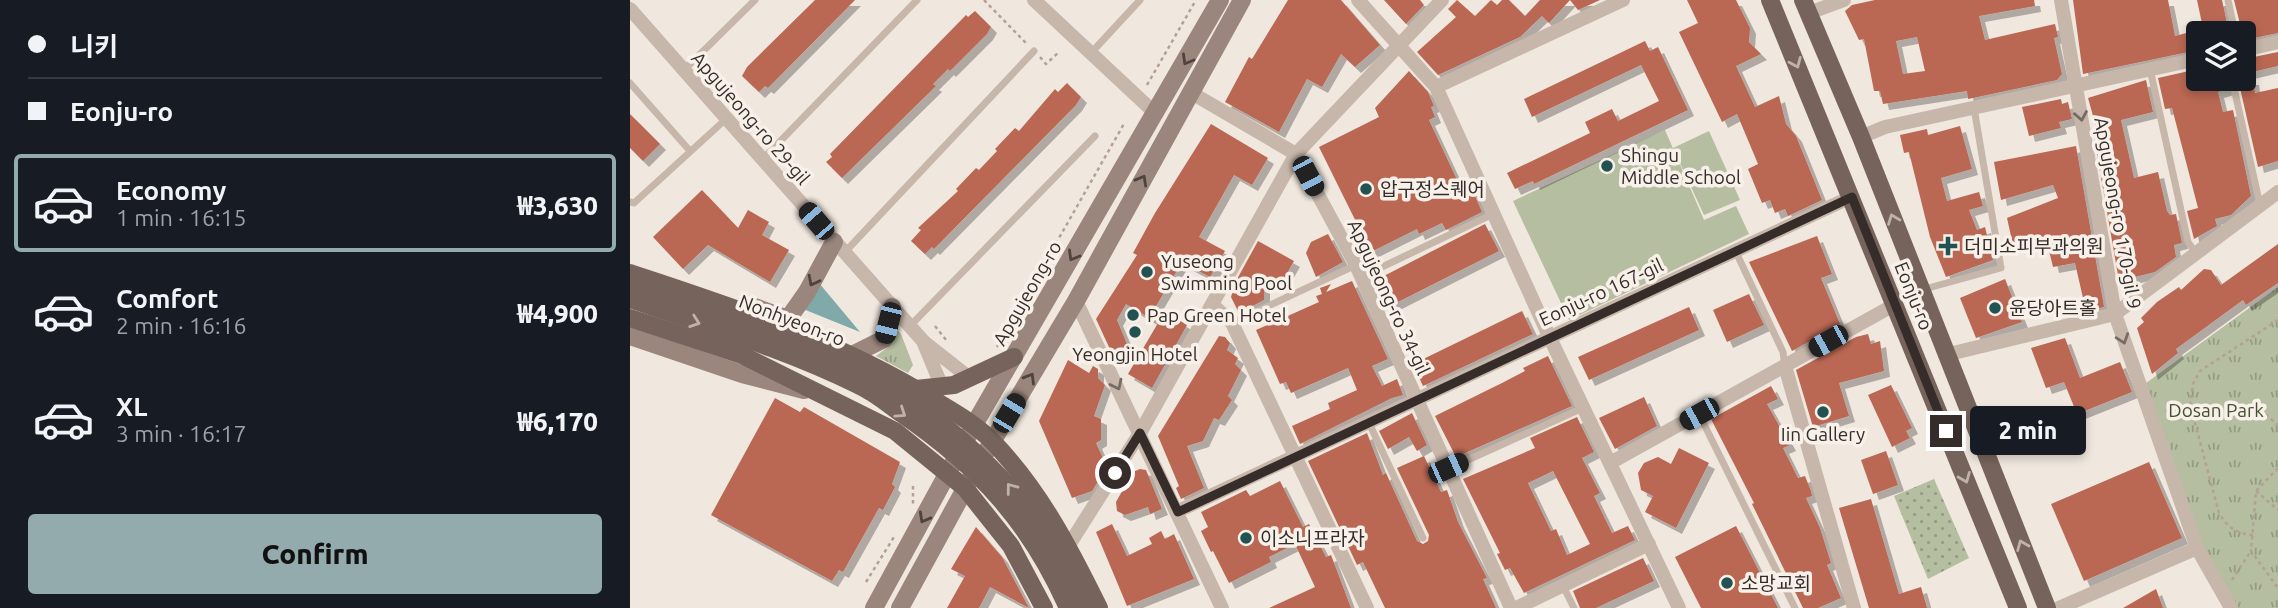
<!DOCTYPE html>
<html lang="en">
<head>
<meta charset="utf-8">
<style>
	body { margin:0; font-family:Ubuntu,"Noto Sans KR",sans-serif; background:#20242c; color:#f1f3f6; height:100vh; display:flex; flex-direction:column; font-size:26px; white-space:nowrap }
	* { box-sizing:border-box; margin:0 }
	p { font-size:23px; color:#9ea1a6 }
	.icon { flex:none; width:38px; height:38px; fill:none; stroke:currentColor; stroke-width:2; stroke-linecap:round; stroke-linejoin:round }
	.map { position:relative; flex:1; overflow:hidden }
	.sheet { display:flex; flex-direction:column; background:#171b24; width:630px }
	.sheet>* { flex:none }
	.top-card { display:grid; align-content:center; height:154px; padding:0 28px; background:#171b24 }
	.fabs { position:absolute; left:1556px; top:21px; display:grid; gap:14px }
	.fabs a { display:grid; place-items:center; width:70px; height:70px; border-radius:7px; background:#171b24; box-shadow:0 4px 10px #0003; font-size:35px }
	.end { position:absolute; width:32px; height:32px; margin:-16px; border:9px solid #362d2a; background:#fff; box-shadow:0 0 0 4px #fff }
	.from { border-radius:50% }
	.bubble { position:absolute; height:49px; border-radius:7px; background:#171b24; box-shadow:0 4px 10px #0003; font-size:23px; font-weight:800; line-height:49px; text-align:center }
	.car { position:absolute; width:21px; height:42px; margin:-21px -10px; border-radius:9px; box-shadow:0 0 5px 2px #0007; background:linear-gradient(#222 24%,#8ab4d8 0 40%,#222 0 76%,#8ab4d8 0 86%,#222 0) }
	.top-card b { display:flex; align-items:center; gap:24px; height:66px; font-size:26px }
	.top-card b+b { border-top:2px solid #363941 }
	.top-card i { width:18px; height:18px; background:#f1f3f6 }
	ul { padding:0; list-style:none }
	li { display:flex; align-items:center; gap:21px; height:98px; margin:0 14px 10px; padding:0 14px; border:4px solid transparent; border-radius:7px }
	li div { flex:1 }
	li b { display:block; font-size:26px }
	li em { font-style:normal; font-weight:800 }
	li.active { border-color:#94abad }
	li>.icon { width:63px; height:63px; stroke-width:1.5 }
	.cta { display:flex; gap:14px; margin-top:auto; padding:14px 28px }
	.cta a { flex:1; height:80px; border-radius:7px; background:#94abad; color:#111; font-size:28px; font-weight:800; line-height:80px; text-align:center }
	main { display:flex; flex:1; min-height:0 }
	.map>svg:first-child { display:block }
	.grass { fill:url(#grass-tufts) }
	.garden { fill:url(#garden-dots) }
	.pitch { fill:#b5bea0 }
	.water { fill:#80aaaa }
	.building { fill:#ba6752; fill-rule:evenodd; filter:url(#shadow) }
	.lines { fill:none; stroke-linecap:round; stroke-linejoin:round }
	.path { stroke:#b3a196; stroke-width:2.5; stroke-dasharray:3.5 3.5; stroke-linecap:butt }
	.lane { stroke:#c7b7ab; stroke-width:7 }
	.street { stroke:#c7b7ab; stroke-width:14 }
	.secondary { stroke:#9b867d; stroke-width:18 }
	.primary { stroke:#76645c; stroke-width:18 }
	.primary-bridge { stroke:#76645c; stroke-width:18 }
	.oneway { stroke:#4f433f }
	.oneway2 { stroke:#beb2aa }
	.oneway3 { stroke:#776b64 }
	.route { stroke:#362d2a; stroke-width:9 }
	.poi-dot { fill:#235253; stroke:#f8f1ea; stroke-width:2.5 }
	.labels { text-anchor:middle; stroke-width:7; stroke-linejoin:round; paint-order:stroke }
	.street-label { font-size:19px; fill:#362d2a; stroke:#f8f1ea }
	.poi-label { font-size:19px; fill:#362d2a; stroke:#f8f1ea; text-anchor:start }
	.park-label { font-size:19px; fill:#465130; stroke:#f8f1ea }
</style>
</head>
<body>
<main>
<section class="sheet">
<div class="top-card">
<b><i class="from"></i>니키</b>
<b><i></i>Eonju-ro</b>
</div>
<ul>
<li class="active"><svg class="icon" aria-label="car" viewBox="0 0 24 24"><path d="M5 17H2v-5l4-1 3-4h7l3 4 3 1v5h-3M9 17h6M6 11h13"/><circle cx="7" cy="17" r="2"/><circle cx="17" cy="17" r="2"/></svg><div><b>Economy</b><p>1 min · 16:15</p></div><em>₩3,630</em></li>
<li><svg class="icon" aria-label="car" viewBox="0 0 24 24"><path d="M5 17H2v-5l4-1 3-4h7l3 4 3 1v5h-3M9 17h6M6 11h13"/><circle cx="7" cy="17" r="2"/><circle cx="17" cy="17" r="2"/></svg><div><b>Comfort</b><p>2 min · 16:16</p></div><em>₩4,900</em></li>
<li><svg class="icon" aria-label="car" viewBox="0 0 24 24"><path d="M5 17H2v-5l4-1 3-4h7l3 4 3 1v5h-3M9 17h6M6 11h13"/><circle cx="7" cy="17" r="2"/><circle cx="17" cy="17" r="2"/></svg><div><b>XL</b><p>3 min · 16:17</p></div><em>₩6,170</em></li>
</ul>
<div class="cta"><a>Confirm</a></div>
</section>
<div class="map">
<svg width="1648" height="608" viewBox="0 0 1648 608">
	<defs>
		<pattern id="grass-tufts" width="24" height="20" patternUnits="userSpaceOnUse" patternTransform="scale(1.75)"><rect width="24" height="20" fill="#b5bea0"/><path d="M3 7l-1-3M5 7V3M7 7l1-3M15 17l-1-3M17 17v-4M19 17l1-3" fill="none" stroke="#949b83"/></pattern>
		<pattern id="garden-dots" width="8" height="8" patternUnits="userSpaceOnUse" patternTransform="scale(1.75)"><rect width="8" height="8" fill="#b5bea0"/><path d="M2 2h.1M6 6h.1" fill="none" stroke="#949b83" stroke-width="1.8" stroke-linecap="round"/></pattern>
		<filter id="shadow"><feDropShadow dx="6" dy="6" stdDeviation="0" flood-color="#0004"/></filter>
	</defs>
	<rect width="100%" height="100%" fill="#f0e7de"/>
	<!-- grass -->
	<g class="grass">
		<path d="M1648 287V608H1601L1562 536 1512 386Z"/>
		<path d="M262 324 271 334 283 365 278 373 246 356 258 347Z"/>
	</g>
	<!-- garden -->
	<path class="garden" d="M1304 479 1339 558 1298 579 1264 496Z"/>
	<!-- pitch -->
	<g class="pitch">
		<path d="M1035 130 1074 220 1106 206 1119 234 939 320 883 201Z"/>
		<path d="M1079 131 1110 200 1074 215 1043 148Z"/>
	</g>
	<!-- water -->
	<path class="water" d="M189 283 230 332 173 309Z"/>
	<!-- building -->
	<g class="building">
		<path d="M185 0H225L138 88 135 86 129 92 112 76 117 67Z"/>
		<path d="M658 0H711L750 45 725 67 711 54 692 87 677 79 649 132 595 102 619 57 622 59Z"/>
		<path d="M754 0H790L794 5 776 24Z"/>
		<path d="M827 0 845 16 861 0 867 5 872 0H879L895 16 910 0H970L948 10 940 0 919 23 912 16 890 37 808 75 787 52 826 17 818 9Z"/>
		<path d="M1057 0H1106L1120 28 1119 42 1131 54 1106 66 1125 107 1149 96 1156 124 1166 136 1192 200 1158 216 1155 209 1145 213 1140 200 1132 203 1118 169 1128 164 1107 114 1092 122 1049 32 1068 23Z"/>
		<path d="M1245 0H1404L1405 6 1349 16 1355 40 1425 24 1428 37 1424 38 1432 74 1427 80 1338 99 1337 91 1253 104 1250 91H1244L1234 39 1229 40 1215 11 1222 5ZM1287 37 1295 71 1273 74 1266 41Z"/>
		<path d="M1443 0H1538L1545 36 1568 30V50L1453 74Z"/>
		<path d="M1567 0H1592L1599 33H1574Z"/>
		<path d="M1604 0H1648V33L1614 40Z"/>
		<path d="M345 11 361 27 357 34 320 71 318 69 303 84 306 86 212 178 196 162 202 157 200 154 336 15 338 17Z"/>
		<path d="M1015 41 1020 51 1028 47 1058 110 904 184 903 181 885 189 877 173 960 133 955 122 982 109 988 121 1029 101 1011 65 902 117 894 99Z"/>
		<path d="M1648 52V66L1614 74V59Z"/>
		<path d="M1568 69V79H1596L1598 89 1588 92 1593 112 1603 110 1621 196 1601 215 1585 219 1587 226 1564 239 1557 211 1568 208 1542 108 1535 109 1528 78Z"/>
		<path d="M779 71 798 92 804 106 801 107 805 117 799 120 829 184 838 180 852 212 816 230 812 223 789 234 787 229 741 252 689 147 749 117 745 108Z"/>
		<path d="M1608 79H1623L1625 93 1648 88V161L1628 167Z"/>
		<path d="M1516 80 1523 112 1491 120 1504 178 1528 172 1537 211 1540 215 1546 214 1552 243 1544 245 1546 257 1525 272 1489 281 1463 131 1467 130 1458 98Z"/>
		<path d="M437 83 451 97 446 105 304 249 302 247 295 254 281 241 291 230 288 228 328 191 326 189 346 168 349 170 367 151 365 149 385 128 389 131 425 89 428 92Z"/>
		<path d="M1431 99 1432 104 1438 102 1442 119 1429 122 1431 128 1399 136 1392 107Z"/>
		<path d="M0 114 30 144 13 161 0 148Z"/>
		<path d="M581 124 638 158 622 185 604 175 569 237 595 251 580 277 552 262 526 306 557 325 522 388 498 374 528 323 496 304 487 320 500 351 485 360 466 319 507 255 503 253 525 213Z"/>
		<path d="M1330 126 1342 169 1311 178 1317 201 1349 192 1353 206 1339 210 1347 230 1355 227 1363 260 1316 277 1300 237 1279 152 1274 153 1270 135 1297 129 1298 135Z"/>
		<path d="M1446 146 1474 307 1456 311 1445 263 1423 267 1416 238 1383 245 1377 218 1428 198 1423 185 1371 200 1364 162Z"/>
		<path d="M72 190 108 228 118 210 139 222 132 235 159 250 140 282 78 245 53 269 23 237Z"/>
		<path d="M855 224 869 251 760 306 748 279Z"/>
		<path d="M698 234 713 262 686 277 676 253 681 242Z"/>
		<path d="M1187 236 1202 274 1191 278 1210 324 1162 351 1119 262Z"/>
		<path d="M628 241 664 261 653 280 634 287V300L609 313 601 297 606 281Z"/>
		<path d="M1648 244V283L1616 305 1613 300 1546 349 1548 353 1522 374 1507 328 1514 322 1511 318 1527 302 1549 287 1551 290 1574 269 1581 270 1591 285Z"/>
		<path d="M1375 279 1392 322 1346 338 1330 298Z"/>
		<path d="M722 281 758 359 742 366 752 386 767 379 773 395 762 398 670 444 662 426 700 409 698 403 727 390 718 368 661 393 656 382 650 384 626 330 689 302 686 296 692 294 690 288 701 284 696 292Z"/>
		<path d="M1119 294 1134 325 1097 342 1083 310Z"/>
		<path d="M1059 307 1069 330 959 380 948 357Z"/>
		<path d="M892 311 903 334 793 386 783 364Z"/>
		<path d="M1238 334 1241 344 1250 341 1254 371 1209 383 1219 416 1183 427 1166 370 1226 337Z"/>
		<path d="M589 336 595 337 600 343 597 350 608 358 605 364 611 370 598 396 602 400 589 420 584 418 573 441 557 446 574 488 551 499 546 488 549 486 528 436Z"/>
		<path d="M1435 338 1450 378 1490 362 1502 392 1447 414 1434 382 1416 388 1401 348Z"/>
		<path d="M918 356 942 406 826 457 805 416 872 383 895 371 893 368Z"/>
		<path d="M438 360 459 373 463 366 468 369V378L475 385 464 416 471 419V440L466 443 477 467 462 491 442 498 409 421Z"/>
		<path d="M1261 385 1282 428 1276 431 1280 438 1262 447 1238 395Z"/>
		<path d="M1141 386 1148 399 1137 404 1160 445 1153 448 1168 478 1175 476 1181 491 1182 496 1176 498 1190 528 1201 563 1197 565 1211 598 1188 608H1173L1122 504 1124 503 1081 419Z"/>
		<path d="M1014 397 1027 426 985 449 969 418Z"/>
		<path d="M145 398 170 412 174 407 270 462 262 484 265 487 253 510 249 508 213 572 209 570 202 581 81 515Z"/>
		<path d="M782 413 797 445 787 451 779 437 758 449 749 431Z"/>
		<path d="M947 417 964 452 952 458 970 493 964 496 982 533 998 526 1005 540 894 593 880 568 875 570 867 554 870 553 833 479 905 448 900 438ZM923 471 960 544 937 555 926 529 921 531 898 483Z"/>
		<path d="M737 433 753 475 756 473 787 541 793 544 798 541 799 535 767 468 794 456 811 492 817 490 828 522 857 578 853 579 866 608H755L733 562 727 565 678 461Z"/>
		<path d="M1049 448 1079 463 1046 528 1015 512 1023 496 1011 490 1008 473 1014 463 1028 457 1041 464Z"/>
		<path d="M1256 451 1268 485 1243 494 1231 460Z"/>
		<path d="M1519 462 1552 538 1454 581 1421 504Z"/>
		<path d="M510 469 516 470 532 509 520 514 518 507 495 515 487 511 486 502 503 472Z"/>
		<path d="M650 481 673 527 679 524 696 557 701 555 721 608H639L685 587 665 544 639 557 641 562 599 583 583 551 581 552 571 531 578 527 571 512 616 490 620 496Z"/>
		<path d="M1241 499 1269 594 1291 587 1297 608H1239L1209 508Z"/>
		<path d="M482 524 497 556 522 544 519 538 531 531 535 539 544 534 564 579 497 606 466 532Z"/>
		<path d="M1106 526 1148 608H1071L1045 557Z"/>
		<path d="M346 527 372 557 399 608 360 587 349 608H317L335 576 321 569Z"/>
		<path d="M1013 558 1024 581 966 608H950L943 591Z"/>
		<path d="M1526 589 1533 608H1493Z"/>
	</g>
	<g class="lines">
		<!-- path -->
		<g class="path">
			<path d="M354 0 398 45"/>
			<path d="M410 57 416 64 429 52"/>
			<path d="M517 85 566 0"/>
			<path d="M305 326 317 341"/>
			<path d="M367 347 495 122"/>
			<path d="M1625 405 1648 425"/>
			<path d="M1648 468 1626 491 1621 551 1648 588"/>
			<path d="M283 486V504"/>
			<path d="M1626 491 1648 510"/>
			<path d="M1623 535C1607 534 1597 527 1589 513L1560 404 1563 384 1570 371 1648 320"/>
			<path d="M1602 580 1621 551"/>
			<path d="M236 582 264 537"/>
		</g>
		<!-- lane -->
		<g class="lane">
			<path d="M1598 0 1605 33"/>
			<path d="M461 53 510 0"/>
			<path d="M1520 69 1558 242 1566 253"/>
			<path d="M54 70 125 0"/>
			<path d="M1602 79 1630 205"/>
			<path d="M0 83 60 151"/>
			<path d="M132 160 287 0"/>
			<path d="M0 202 4 203 96 119"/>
			<path d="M1105 250 1153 352 1155 366"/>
			<path d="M215 252 404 51"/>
			<path d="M731 277 863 214"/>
			<path d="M1291 290 1371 268 1344 108"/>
			<path d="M602 323 726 265"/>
			<path d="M280 326 465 136"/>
			<path d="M1069 414 1165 608"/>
			<path d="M739 423 793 538"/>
			<path d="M818 469 955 407"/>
			<path d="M933 586 944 608"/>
		</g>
		<!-- street -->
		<g class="street">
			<path d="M404 0 526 114"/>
			<path d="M728 0 806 87 920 338 1049 608"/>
			<path d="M1431 0 1485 314 1567 548 1601 608"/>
			<path d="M0 9 293 341 312 387"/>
			<path d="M1179 13 1214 0"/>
			<path d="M1614 50 1648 42"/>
			<path d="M806 87 993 0"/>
			<path d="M560 92 666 154 726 265 881 608"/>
			<path d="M1231 137 1255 127 1568 59"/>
			<path d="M446 301 592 608"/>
			<path d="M583 305 602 323 737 608"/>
			<path d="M294 342 341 379"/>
			<path d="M1315 355 1485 314 1648 192"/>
			<path d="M1155 366 1224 608"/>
			<path d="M980 463 1264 305"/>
			<path d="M548 511 1221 197"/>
			<path d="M439 545 510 433 666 154 812 0"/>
			<path d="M886 608 1019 544"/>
			<path d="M1429 608 1567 548"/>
		</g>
		<!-- secondary -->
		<g class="secondary">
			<path d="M116 304 158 319 168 330"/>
			<path d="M158 319 177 292 204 242"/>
			<path d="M0 336 112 374 174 390"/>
			<path d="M220 356 254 339 262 307"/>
			<path d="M356 452 446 301 612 0"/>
			<path d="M244 608 344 425 590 0"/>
			<path d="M270 608 342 476"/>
		</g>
		<!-- primary -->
		<g class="primary">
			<path d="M1140 0 1388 608"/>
			<path d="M1173 0 1231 137 1417 608"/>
			<path d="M0 273C104 308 204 339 299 397 322 411 345 423 364 443 410 491 440 549 469 608"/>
			<path d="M0 318 112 355 265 431 335 488 381 546 414 608"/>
			<path d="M286 389 324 385 384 357"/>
		</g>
		<!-- primary-bridge -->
		<g class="primary-bridge">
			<path d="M0 284C64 306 129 325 191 350 222 362 252 381 279 400 362 457 413 516 455 608"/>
			<path d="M0 299C77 326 155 349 228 385 244 392 258 404 272 414 349 467 400 522 438 608"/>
		</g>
	</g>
	<!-- one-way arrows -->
	<defs><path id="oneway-chevron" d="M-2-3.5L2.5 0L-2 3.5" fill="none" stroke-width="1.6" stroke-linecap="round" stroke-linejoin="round" transform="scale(1.75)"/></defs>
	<g class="oneway">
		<use href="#oneway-chevron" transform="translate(557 60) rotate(120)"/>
		<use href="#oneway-chevron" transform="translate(512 180) rotate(-61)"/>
		<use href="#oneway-chevron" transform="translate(443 256) rotate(120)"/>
		<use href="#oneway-chevron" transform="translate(183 281) rotate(117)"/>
		<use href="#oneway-chevron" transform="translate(400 378) rotate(-59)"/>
		<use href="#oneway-chevron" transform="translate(294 518) rotate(119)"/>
	</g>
	<g class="oneway2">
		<use href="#oneway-chevron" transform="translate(1166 63) rotate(67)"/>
		<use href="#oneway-chevron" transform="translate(1263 219) rotate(-111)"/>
		<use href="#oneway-chevron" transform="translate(65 322) rotate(19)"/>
		<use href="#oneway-chevron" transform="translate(271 413) rotate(34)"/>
		<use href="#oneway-chevron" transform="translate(1335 478) rotate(68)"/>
		<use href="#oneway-chevron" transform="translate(381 488) rotate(-127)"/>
		<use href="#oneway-chevron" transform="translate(1392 545) rotate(-112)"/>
	</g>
	<g class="oneway3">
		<use href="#oneway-chevron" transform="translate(1451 116) rotate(80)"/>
		<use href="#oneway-chevron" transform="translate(1493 339) rotate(71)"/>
		<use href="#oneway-chevron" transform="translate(487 385) rotate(64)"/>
	</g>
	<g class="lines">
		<!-- route -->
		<path class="route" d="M485 473 510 433 548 512 1222 197 1316 431"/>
	</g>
	<!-- markers -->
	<g class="poi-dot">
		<circle cx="977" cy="166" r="7"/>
		<circle cx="736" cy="189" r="7"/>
		<path d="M1314.5 235.5h7v7h7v7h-7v7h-7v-7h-7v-7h7z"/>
		<circle cx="517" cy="272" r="7"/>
		<circle cx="1365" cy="308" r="7"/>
		<circle cx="503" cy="315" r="7"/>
		<circle cx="505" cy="332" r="7"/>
		<circle cx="1193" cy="412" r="7"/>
		<circle cx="616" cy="538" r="7"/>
		<circle cx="1097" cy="583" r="7"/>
	</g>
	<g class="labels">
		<!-- street labels -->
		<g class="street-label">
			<text transform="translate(121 118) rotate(49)" y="7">Apgujeong-ro 29-gil</text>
			<text transform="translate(1488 213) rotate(80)" y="7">Apgujeong-ro 170-gil 9</text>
			<text transform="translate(971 292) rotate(-25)" y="7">Eonju-ro 167-gil</text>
			<text transform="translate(397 293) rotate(-60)" y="7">Apgujeong-ro</text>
			<text transform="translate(1284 296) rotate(68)" y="7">Eonju-ro</text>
			<text transform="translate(759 297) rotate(65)" y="7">Apgujeong-ro 34-gil</text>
			<text transform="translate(162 320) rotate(21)" y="7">Nonhyeon-ro</text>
		</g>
		<!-- poi labels -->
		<g class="poi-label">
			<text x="991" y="162">Shingu<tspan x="991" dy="22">Middle School</tspan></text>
			<text x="750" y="196">압구정스퀘어</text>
			<text x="1334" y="253">더미소피부과의원</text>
			<text x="531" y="268">Yuseong<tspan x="531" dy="22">Swimming Pool</tspan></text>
			<text x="1379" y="315">윤당아트홀</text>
			<text x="517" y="322">Pap Green Hotel</text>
			<text x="505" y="361" text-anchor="middle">Yeongjin Hotel</text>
			<text x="1193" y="441" text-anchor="middle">Iin Gallery</text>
			<text x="630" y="545">이소니프라자</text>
			<text x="1111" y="590">소망교회</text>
		</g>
		<!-- park labels -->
		<g class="park-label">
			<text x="1586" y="417">Dosan Park</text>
		</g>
	</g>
</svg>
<div class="fabs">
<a><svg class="icon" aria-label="layers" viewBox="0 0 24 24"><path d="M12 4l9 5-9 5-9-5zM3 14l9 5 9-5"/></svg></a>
</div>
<i class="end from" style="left:485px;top:473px"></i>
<i class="end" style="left:1316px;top:431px"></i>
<div class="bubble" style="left:1340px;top:406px;width:116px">2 min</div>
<i class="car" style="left:678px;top:176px;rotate:152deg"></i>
<i class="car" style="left:186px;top:221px;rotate:319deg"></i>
<i class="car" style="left:258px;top:323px;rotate:194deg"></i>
<i class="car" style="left:1198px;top:341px;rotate:241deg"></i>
<i class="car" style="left:379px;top:413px;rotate:31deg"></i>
<i class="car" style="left:1069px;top:414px;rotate:241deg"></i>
<i class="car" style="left:818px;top:468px;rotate:66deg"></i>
</div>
</main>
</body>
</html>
